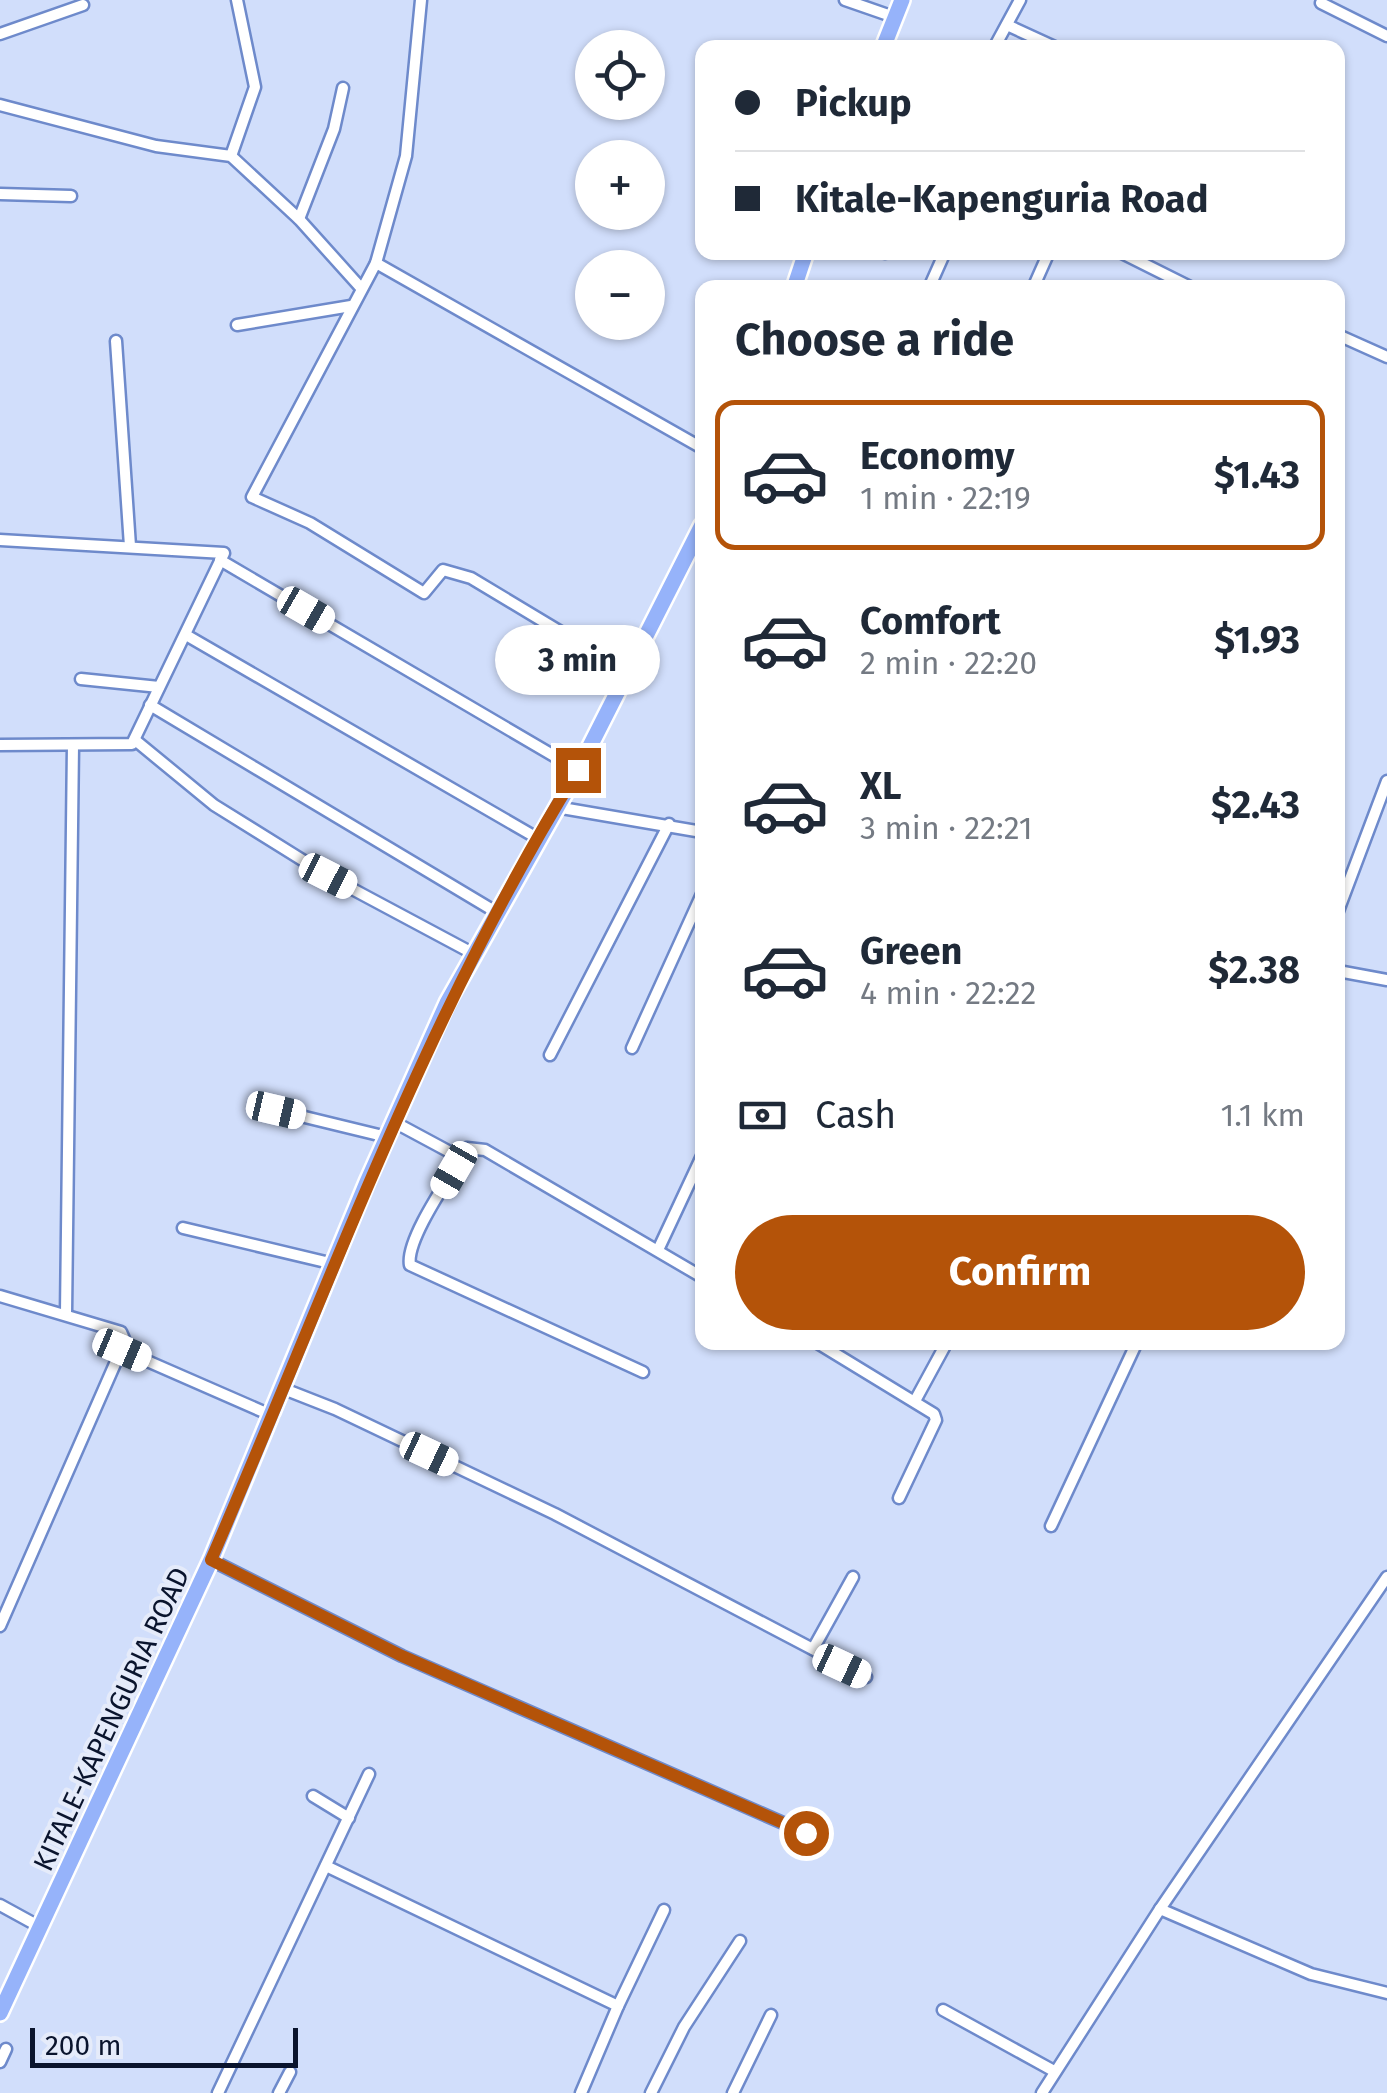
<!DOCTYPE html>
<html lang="en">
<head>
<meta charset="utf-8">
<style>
	body { margin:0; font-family:"Fira Sans",sans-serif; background:#f6f6f7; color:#1f2937; height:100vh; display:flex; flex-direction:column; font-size:38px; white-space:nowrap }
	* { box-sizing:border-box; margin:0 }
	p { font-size:32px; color:#747a83 }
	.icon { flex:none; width:55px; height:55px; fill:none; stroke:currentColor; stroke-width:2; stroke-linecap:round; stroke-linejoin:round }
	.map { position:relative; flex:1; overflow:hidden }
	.details { position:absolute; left:695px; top:280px; width:650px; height:1070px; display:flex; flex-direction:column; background:#fff; border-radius:20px; box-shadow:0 2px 8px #0004 }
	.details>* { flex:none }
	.hud { position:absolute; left:695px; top:40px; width:650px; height:220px; border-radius:20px; box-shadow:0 2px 8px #0004; display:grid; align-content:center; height:220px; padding:0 40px; background:#fff }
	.tools { position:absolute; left:575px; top:30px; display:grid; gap:20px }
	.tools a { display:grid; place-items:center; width:90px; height:90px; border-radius:50%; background:#fff; box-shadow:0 2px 8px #0004; font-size:50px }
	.scale { position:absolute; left:30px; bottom:25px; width:268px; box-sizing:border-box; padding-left:10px; border:5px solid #0a142d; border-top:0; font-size:28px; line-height:35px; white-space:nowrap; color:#0a142d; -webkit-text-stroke:8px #e5ebfa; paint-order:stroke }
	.end { position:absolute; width:45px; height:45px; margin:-22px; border:12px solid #b45309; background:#fff; box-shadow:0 0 0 5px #fff }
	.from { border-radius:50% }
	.bubble { position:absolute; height:70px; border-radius:35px; background:#fff; box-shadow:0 2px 8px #0004; font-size:32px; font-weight:700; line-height:70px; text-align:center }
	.car { position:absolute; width:30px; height:60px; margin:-30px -15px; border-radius:12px; box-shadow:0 0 8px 2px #0007; background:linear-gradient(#fff 24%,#345 0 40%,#fff 0 76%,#345 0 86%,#fff 0) }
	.hud b { display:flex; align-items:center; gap:35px; height:95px; font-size:38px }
	.hud b+b { border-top:2px solid #e0e1e3 }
	.hud i { width:25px; height:25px; background:#1f2937 }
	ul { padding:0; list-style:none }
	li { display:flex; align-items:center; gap:30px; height:150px; margin:0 20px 15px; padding:0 20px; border:5px solid transparent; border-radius:20px }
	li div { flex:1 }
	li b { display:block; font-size:38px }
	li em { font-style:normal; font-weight:700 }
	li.on { border-color:#b45309 }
	li>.icon { width:90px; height:90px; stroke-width:1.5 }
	h2 { padding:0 40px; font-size:45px; line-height:120px }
	.pay { display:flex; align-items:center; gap:25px; height:110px; padding:0 40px; font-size:38px }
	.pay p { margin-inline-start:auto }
	.primary-button { display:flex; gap:20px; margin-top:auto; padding:20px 40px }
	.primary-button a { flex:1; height:115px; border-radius:60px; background:#b45309; color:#fff; font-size:40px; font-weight:700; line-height:115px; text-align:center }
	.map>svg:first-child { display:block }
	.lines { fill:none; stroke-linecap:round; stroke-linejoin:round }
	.minor-casing { stroke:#6e8acb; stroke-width:15 }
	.trunk-casing { stroke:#fff; stroke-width:20 }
	.minor { stroke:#fff; stroke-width:10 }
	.trunk { stroke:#96b3fa; stroke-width:15 }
	.route { stroke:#b45309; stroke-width:12 }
	.labels { text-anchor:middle; stroke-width:8; stroke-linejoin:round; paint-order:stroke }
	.street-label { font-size:28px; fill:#0a142d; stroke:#e5ebfa }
</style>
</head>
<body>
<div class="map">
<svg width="1387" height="2093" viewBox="0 0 1387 2093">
	<rect width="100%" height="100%" fill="#d1defb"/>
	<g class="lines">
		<defs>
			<g id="minor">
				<path d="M421 0 406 156 376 263 252 497 310 523 424 593 443 570 471 578 629 673"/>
				<path d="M845 0 894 17"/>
				<path d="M1321 3 1387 36"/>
				<path d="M1007 25 1057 48"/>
				<path d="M0 34 83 5"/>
				<path d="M994 48 1020 0"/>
				<path d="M0 105 156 146 231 156 299 219 361 288"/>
				<path d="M231 156 255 87 237 0"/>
				<path d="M0 194 71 196"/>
				<path d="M299 219 334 129 343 88"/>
				<path d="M1120 252 1192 288"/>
				<path d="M885 253V252"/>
				<path d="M376 263 702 448"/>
				<path d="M929 288 945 252"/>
				<path d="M1033 288 1049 252"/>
				<path d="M237 325 351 306"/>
				<path d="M1338 335 1387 357"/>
				<path d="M116 341 130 546"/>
				<path d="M0 540 224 553 132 744 0 745"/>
				<path d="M220 560 578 770"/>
				<path d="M186 635 537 838"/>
				<path d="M81 679 159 687"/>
				<path d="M150 705 496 912"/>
				<path d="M135 740 214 805 328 876 474 954"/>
				<path d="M556 807 702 832"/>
				<path d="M1338 911 1387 781"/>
				<path d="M1338 971 1387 980"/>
				<path d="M632 1048 702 894"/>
				<path d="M550 1055 669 824"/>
				<path d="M276 1110 387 1137"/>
				<path d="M394 1122 461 1158"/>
				<path d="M183 1228 334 1264"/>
				<path d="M658 1250 702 1156"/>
				<path d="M0 1296 121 1332 125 1341 0 1626"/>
				<path d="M66 1313 73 745"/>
				<path d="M816 1342 934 1414 936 1420 899 1498"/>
				<path d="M122 1350 273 1416"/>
				<path d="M643 1372 410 1265C405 1239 453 1173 467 1148L485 1150 702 1277"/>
				<path d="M284 1389 335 1409 555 1514 866 1677"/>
				<path d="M916 1399 947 1342"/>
				<path d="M1051 1526 1137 1342"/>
				<path d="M211 1560 402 1656 806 1833"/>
				<path d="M813 1649 853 1577"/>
				<path d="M313 1796 349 1818"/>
				<path d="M326 1866 618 2006 581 2093"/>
				<path d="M0 1905 42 1928"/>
				<path d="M1160 1909 1311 1974 1387 1993"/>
				<path d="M618 2006 664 1910"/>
				<path d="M943 2010 1054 2071"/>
				<path d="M0 2062 6 2049"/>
				<path d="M218 2093 369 1774"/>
				<path d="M279 2093 290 2072"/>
				<path d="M651 2093 684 2027 740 1941"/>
				<path d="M733 2093 771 2015"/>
				<path d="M1042 2093 1160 1909 1387 1577"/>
			</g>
			<g id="trunk">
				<path d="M883 48 902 0"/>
				<path d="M794 288 806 252"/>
				<path d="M0 2013 211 1560 367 1182 447 1003 578 770 702 525"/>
			</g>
		</defs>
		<!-- minor casing -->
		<use href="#minor" class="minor-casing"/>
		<!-- trunk casing -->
		<use href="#trunk" class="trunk-casing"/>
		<!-- minor -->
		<use href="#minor" class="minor"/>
		<!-- trunk -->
		<use href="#trunk" class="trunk"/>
	</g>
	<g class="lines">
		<!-- route -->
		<path class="route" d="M578 770C422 1021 328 1291 211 1560L402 1656 806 1833"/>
	</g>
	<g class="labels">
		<!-- street labels -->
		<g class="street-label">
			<text transform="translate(111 1719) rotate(-65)" y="10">KITALE-KAPENGURIA ROAD</text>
		</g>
	</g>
</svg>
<div class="tools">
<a><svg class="icon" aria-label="locate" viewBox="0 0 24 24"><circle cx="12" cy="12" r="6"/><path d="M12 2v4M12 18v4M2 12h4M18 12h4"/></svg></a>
<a>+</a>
<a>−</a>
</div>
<div class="scale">200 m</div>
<i class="end from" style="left:806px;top:1833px"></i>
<i class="end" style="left:578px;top:770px"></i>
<div class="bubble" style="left:495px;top:625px;width:165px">3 min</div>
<i class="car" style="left:306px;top:610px;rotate:120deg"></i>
<i class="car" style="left:328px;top:876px;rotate:117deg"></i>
<i class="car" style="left:276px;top:1110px;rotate:103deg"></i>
<i class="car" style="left:454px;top:1170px;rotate:210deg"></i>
<i class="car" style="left:122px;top:1350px;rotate:113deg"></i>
<i class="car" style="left:429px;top:1454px;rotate:115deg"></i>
<i class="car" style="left:842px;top:1666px;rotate:115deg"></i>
<div class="hud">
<b><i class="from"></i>Pickup</b>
<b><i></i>Kitale-Kapenguria Road</b>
</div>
<section class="details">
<h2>Choose a ride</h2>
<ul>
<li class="on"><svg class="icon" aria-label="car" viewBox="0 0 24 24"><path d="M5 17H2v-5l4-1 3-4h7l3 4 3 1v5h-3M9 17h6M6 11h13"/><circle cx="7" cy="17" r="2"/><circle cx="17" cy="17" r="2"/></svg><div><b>Economy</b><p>1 min · 22:19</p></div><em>$1.43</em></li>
<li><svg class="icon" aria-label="car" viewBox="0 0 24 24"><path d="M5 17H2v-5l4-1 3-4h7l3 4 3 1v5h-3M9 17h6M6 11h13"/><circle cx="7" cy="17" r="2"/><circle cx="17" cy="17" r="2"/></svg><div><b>Comfort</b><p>2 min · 22:20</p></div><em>$1.93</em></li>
<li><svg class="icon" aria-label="car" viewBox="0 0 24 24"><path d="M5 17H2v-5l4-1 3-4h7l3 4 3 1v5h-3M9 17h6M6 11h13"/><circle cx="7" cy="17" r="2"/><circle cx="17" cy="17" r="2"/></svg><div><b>XL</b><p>3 min · 22:21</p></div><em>$2.43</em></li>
<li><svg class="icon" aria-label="car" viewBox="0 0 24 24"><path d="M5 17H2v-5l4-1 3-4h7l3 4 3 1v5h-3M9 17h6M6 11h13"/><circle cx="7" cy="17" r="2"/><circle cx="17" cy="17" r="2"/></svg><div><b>Green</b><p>4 min · 22:22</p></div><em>$2.38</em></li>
</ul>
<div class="pay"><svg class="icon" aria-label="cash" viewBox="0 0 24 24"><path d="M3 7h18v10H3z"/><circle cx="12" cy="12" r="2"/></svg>Cash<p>1.1 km</p></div>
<div class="primary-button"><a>Confirm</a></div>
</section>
</div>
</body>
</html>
